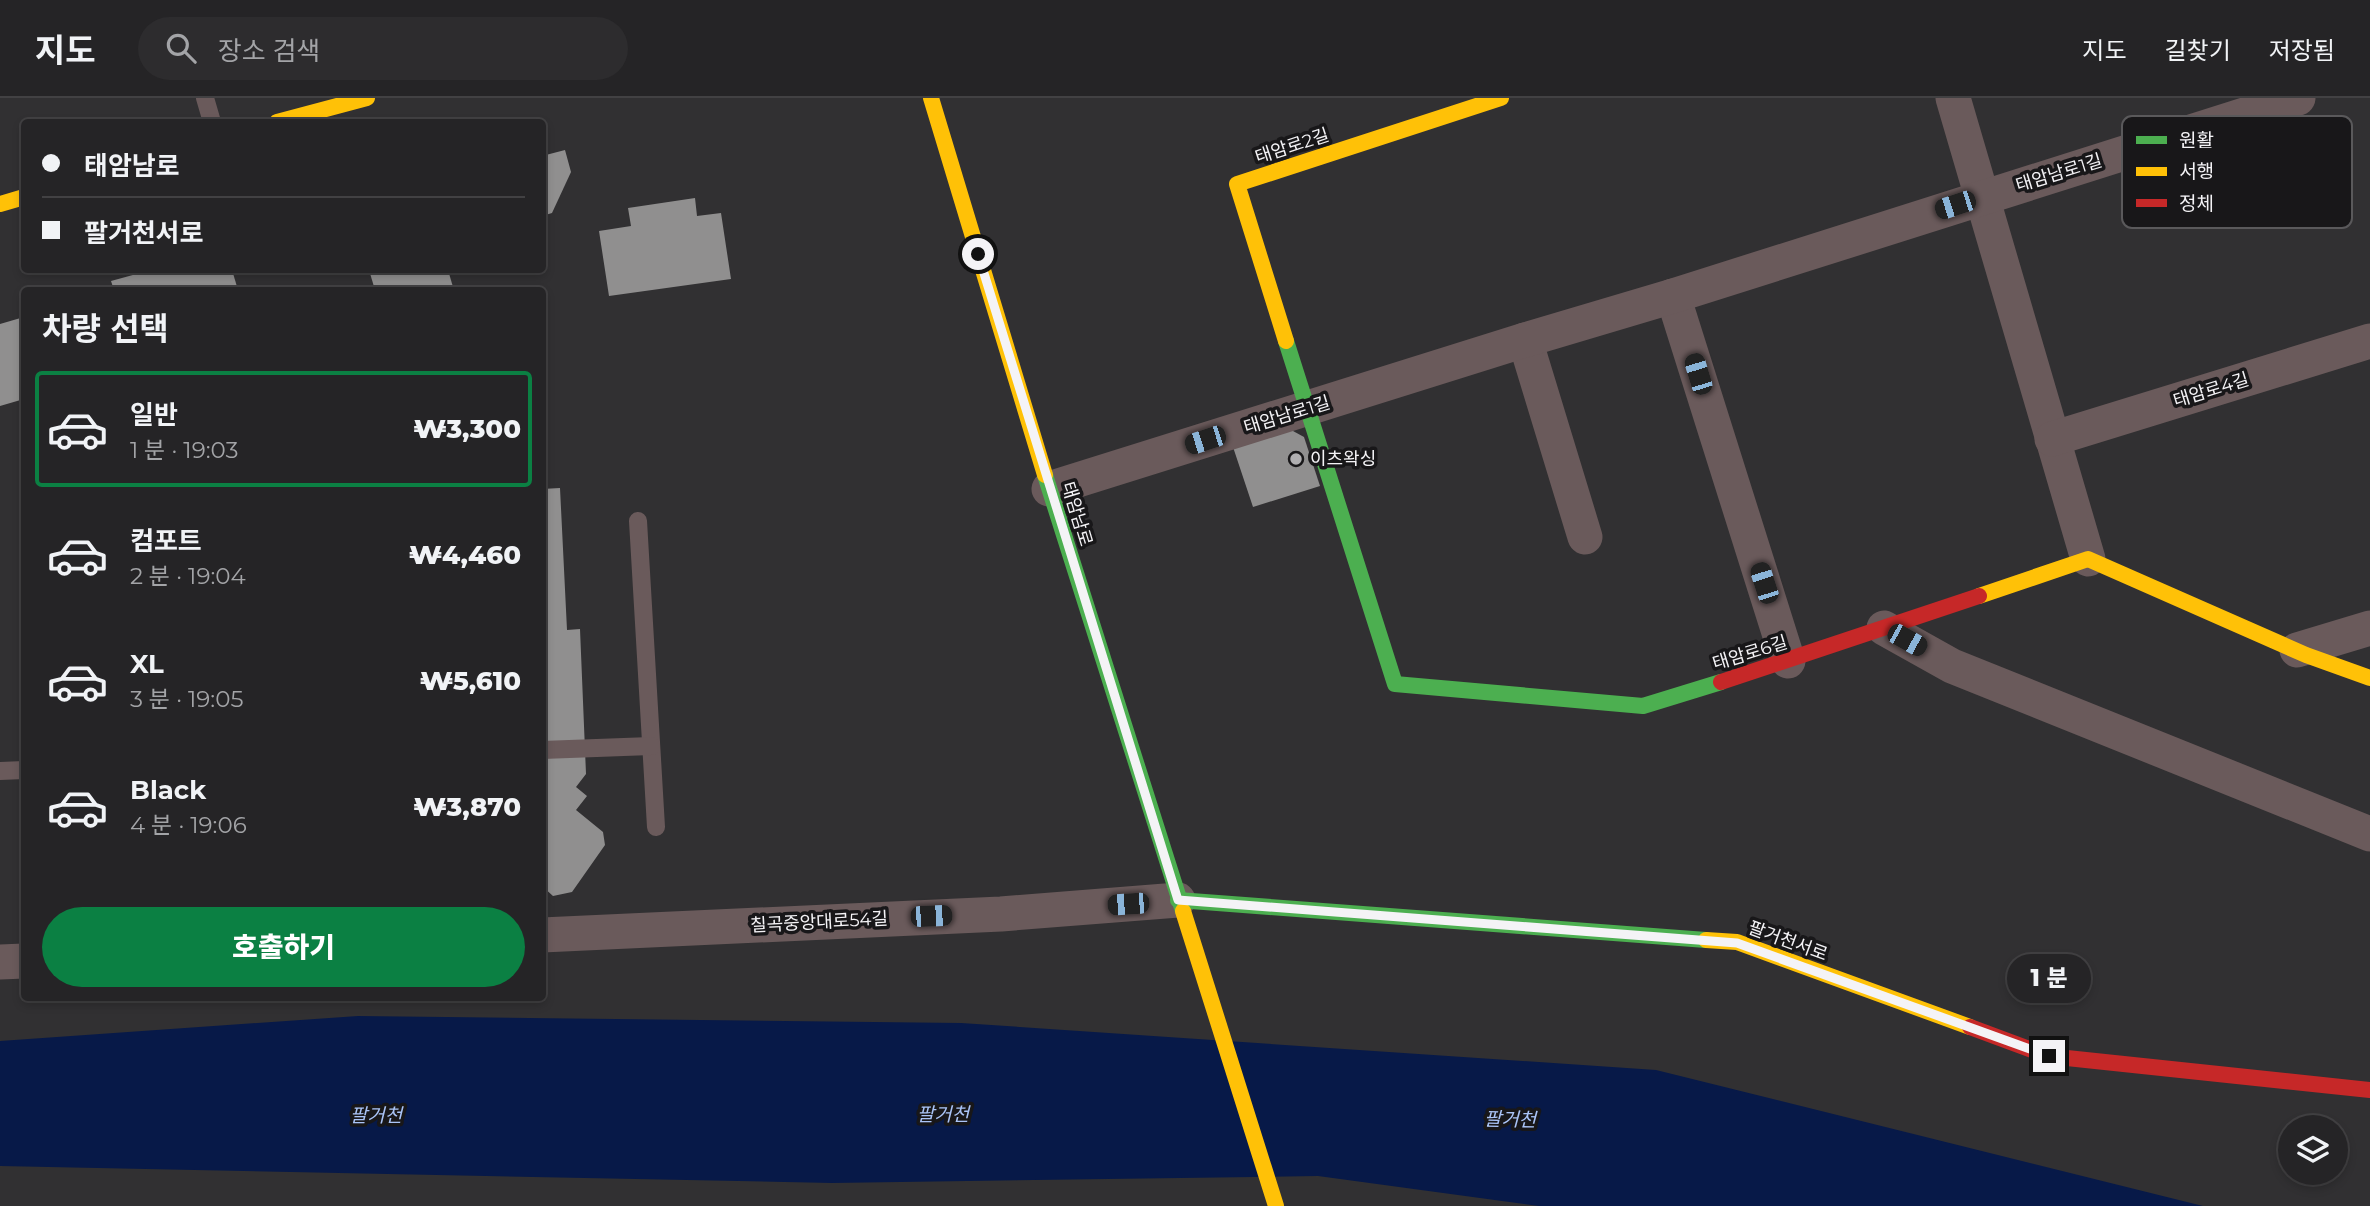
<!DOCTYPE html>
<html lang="ko">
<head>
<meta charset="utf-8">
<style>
	body { margin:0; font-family:Montserrat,"Noto Sans KR",sans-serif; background:#2d2c2e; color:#f1f3f6; height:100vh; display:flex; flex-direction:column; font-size:26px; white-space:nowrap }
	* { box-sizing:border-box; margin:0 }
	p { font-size:23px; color:#a3a4a7 }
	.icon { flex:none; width:38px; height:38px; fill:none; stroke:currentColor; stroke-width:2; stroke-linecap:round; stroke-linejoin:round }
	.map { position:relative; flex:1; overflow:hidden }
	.drawer { position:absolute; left:21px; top:189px; width:525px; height:714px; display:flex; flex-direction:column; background:#252426; border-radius:7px; box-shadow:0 4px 10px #0003,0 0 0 2px #424143 }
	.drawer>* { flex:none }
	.guide { position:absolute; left:21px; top:21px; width:525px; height:154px; border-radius:7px; box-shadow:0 4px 10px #0003,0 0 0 2px #424143; display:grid; align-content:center; height:154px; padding:0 21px; background:#252426 }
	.buttons { position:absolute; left:2278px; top:1017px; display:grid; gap:14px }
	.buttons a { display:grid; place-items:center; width:70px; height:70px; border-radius:50%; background:#252426; box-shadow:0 4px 10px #0003,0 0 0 2px #424143; font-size:35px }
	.end { position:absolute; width:32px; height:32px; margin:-16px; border:9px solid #f4f3f6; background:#111; box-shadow:0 0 0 4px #111 }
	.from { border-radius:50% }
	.bubble { position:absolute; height:49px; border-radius:24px; background:#252426; box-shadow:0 4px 10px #0003,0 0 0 2px #424143; font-size:23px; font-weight:800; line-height:49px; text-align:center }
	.car { position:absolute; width:21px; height:42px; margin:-21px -10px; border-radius:9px; box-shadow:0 0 5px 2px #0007; background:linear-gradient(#222 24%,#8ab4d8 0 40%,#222 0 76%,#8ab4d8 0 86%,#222 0) }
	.guide b { display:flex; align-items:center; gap:24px; height:66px; font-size:26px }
	.guide b+b { border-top:2px solid #424143 }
	.guide i { width:18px; height:18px; background:#f1f3f6 }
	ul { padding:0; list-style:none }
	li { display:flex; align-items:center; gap:21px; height:116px; margin:0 14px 10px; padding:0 7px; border:4px solid transparent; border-radius:7px }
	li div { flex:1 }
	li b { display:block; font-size:26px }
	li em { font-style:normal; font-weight:800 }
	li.active { border-color:#0b8043 }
	li>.icon { width:63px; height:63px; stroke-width:1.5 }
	h2 { padding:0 21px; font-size:32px; line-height:84px }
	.primary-button { display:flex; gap:14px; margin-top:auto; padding:14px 21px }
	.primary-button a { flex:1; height:80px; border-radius:42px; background:#0b8043; color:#fff; font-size:28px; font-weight:800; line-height:80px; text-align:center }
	header { display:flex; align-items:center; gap:42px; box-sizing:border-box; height:98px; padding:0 35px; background:#252426; border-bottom:2px solid #424143 }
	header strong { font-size:33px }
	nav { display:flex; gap:38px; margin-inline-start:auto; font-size:24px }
	.search { width:490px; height:63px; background:#2d2c2e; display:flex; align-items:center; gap:18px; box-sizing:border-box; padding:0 24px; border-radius:38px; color:#a3a4a7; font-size:26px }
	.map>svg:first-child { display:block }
	.water { fill:#071948 }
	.building { fill:#908f8f }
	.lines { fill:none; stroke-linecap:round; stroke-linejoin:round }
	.lane { stroke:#6a5a5b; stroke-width:18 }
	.street { stroke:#6a5a5b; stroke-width:35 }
	.fast { stroke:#4caf50; stroke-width:16 }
	.slow { stroke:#ffc107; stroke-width:16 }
	.jam { stroke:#c62828; stroke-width:16 }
	.route { stroke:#f4f3f6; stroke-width:9 }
	.poi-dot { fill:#b0afb1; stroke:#181719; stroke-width:2.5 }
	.labels { text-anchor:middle; stroke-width:7; stroke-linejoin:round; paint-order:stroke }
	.street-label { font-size:18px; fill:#f4f3f6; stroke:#181719 }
	.poi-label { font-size:18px; fill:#f4f3f6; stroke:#181719; text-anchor:start }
	.water-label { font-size:19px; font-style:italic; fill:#aac4f7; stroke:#181719 }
	.key { fill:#181719; stroke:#5a595b; stroke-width:2 }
	.key-label { font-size:19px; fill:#f4f3f6 }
</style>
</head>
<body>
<header>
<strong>지도</strong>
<div class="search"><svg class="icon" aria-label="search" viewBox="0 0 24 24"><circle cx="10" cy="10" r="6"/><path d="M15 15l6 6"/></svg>장소 검색</div>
<nav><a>지도</a><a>길찾기</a><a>저장됨</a></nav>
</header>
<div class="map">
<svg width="2370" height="1108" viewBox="0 0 2370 1108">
	<rect width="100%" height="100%" fill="#313032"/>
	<!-- water -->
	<path class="water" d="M358 918 961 925 1656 972 2203 1108H1539L1318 1078 832 1085 0 1068V943Z"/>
	<!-- building -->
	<g class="building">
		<path d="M565 52 571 74 552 115 542 118V58Z"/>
		<path d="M695 100 697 118 721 115 731 181 609 198 599 133 631 128 628 110Z"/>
		<path d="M151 172H232L238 192H114L111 183Z"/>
		<path d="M369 172H448L453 189 440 192H375Z"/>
		<path d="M24 219V301L0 308V226Z"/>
		<path d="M1282 327 1304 339 1320 388 1253 409 1231 343Z"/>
		<path d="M560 390 567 532 580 531 586 676 576 689 587 698 576 712 603 734 605 747 572 794 553 798 542 788V391Z"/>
	</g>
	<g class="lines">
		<!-- lane -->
		<g class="lane">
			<path d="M205 0 212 24"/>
			<path d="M638 423 656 729"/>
			<path d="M542 652 651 648"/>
			<path d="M0 673 24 672"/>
		</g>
		<!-- street -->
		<g class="street">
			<path d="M1953 0 2088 461"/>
			<path d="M1673 198 1788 563"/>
			<path d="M1525 242 1585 439"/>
			<path d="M2052 341 2370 243"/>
			<path d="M1049 391 1525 242 1673 198 2298 0"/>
			<path d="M1884 530 1952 568 2370 736"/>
			<path d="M2297 552 2370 530"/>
			<path d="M542 837 1001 816 1178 802"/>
			<path d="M0 864 24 863"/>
		</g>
		<!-- fast -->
		<g class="fast">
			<path d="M1286 243 1395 586 1643 608 1721 584"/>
			<path d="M1045 377 1183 813"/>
			<path d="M1178 802 1706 842"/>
		</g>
		<!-- slow -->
		<g class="slow">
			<path d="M931 0 1045 377"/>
			<path d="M277 24 367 0"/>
			<path d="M0 106 24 99"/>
			<path d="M1286 243 1237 86 1501 0"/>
			<path d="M1979 498 2088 461 2306 557 2370 580"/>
			<path d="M1183 813 1276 1108"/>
			<path d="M1706 842 1737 844 1970 929"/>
		</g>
		<!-- jam -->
		<g class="jam">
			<path d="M1721 584 1979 498"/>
			<path d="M1970 929 2048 958 2370 992"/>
		</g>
	</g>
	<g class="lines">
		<!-- route -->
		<path class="route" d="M978 156 1178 802 1737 845 2049 958"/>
	</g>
	<!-- markers -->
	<circle class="poi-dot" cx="1296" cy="361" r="7"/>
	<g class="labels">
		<!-- street labels -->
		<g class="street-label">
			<text transform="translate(1292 48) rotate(-18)" y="6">태암로2길</text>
			<text transform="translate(2059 75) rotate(-17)" y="6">태암남로1길</text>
			<text transform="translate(2211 292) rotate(-17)" y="6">태암로4길</text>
			<text transform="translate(1287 317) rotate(-17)" y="6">태암남로1길</text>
			<text transform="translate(1077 416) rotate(73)" y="6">태암남로</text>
			<text transform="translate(1750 555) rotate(-17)" y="6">태암로6길</text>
			<text transform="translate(819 824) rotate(-3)" y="6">칠곡중앙대로54길</text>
			<text transform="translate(1788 843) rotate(20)" y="6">팔거천서로</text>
		</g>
		<!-- poi labels -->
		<g class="poi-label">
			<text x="1310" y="367">이츠왁싱</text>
		</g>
		<!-- water labels -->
		<g class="water-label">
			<text x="943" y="1023">팔거천</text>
			<text x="376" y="1024">팔거천</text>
			<text transform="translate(1510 1021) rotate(1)" y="7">팔거천</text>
		</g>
	</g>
	<!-- legend -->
	<rect x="2122" y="18" width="230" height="112" rx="10" class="key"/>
	<rect x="2136" y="38" width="31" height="8" fill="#4caf50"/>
	<rect x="2136" y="69" width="31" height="9" fill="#ffc107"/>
	<rect x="2136" y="101" width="31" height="8" fill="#c62828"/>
	<g class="key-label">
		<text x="2179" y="49">원활</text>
		<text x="2179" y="80">서행</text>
		<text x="2179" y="112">정체</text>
	</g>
</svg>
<div class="buttons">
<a><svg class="icon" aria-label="layers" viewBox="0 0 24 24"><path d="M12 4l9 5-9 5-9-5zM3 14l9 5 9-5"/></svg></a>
</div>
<i class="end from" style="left:978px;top:156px"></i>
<i class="end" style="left:2049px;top:958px"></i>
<div class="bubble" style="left:2007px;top:856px;width:84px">1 분</div>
<i class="car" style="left:1955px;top:107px;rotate:252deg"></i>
<i class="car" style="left:1698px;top:276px;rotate:343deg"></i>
<i class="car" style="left:1205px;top:342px;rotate:252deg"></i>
<i class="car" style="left:1764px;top:485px;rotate:342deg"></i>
<i class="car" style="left:1907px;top:542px;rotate:119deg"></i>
<i class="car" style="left:1128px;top:806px;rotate:266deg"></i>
<i class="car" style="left:931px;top:818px;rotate:88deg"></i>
<div class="guide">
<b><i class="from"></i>태암남로</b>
<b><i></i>팔거천서로</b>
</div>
<section class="drawer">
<h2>차량 선택</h2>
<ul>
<li class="active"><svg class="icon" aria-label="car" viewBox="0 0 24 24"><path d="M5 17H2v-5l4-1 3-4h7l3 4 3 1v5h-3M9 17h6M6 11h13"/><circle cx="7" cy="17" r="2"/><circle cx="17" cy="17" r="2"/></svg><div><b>일반</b><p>1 분 · 19:03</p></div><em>₩3,300</em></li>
<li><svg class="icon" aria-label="car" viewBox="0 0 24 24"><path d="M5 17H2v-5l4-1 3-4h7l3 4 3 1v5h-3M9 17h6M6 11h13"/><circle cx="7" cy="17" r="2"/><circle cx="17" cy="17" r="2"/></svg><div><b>컴포트</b><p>2 분 · 19:04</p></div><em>₩4,460</em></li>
<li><svg class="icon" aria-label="car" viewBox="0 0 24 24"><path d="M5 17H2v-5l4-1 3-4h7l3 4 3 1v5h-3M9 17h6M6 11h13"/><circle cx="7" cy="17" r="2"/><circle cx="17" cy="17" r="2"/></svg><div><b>XL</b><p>3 분 · 19:05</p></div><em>₩5,610</em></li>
<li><svg class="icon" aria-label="car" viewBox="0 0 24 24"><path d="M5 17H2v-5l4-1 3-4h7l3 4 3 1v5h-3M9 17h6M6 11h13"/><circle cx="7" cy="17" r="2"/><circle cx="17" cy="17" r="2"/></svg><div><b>Black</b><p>4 분 · 19:06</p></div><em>₩3,870</em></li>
</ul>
<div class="primary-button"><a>호출하기</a></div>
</section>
</div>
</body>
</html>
